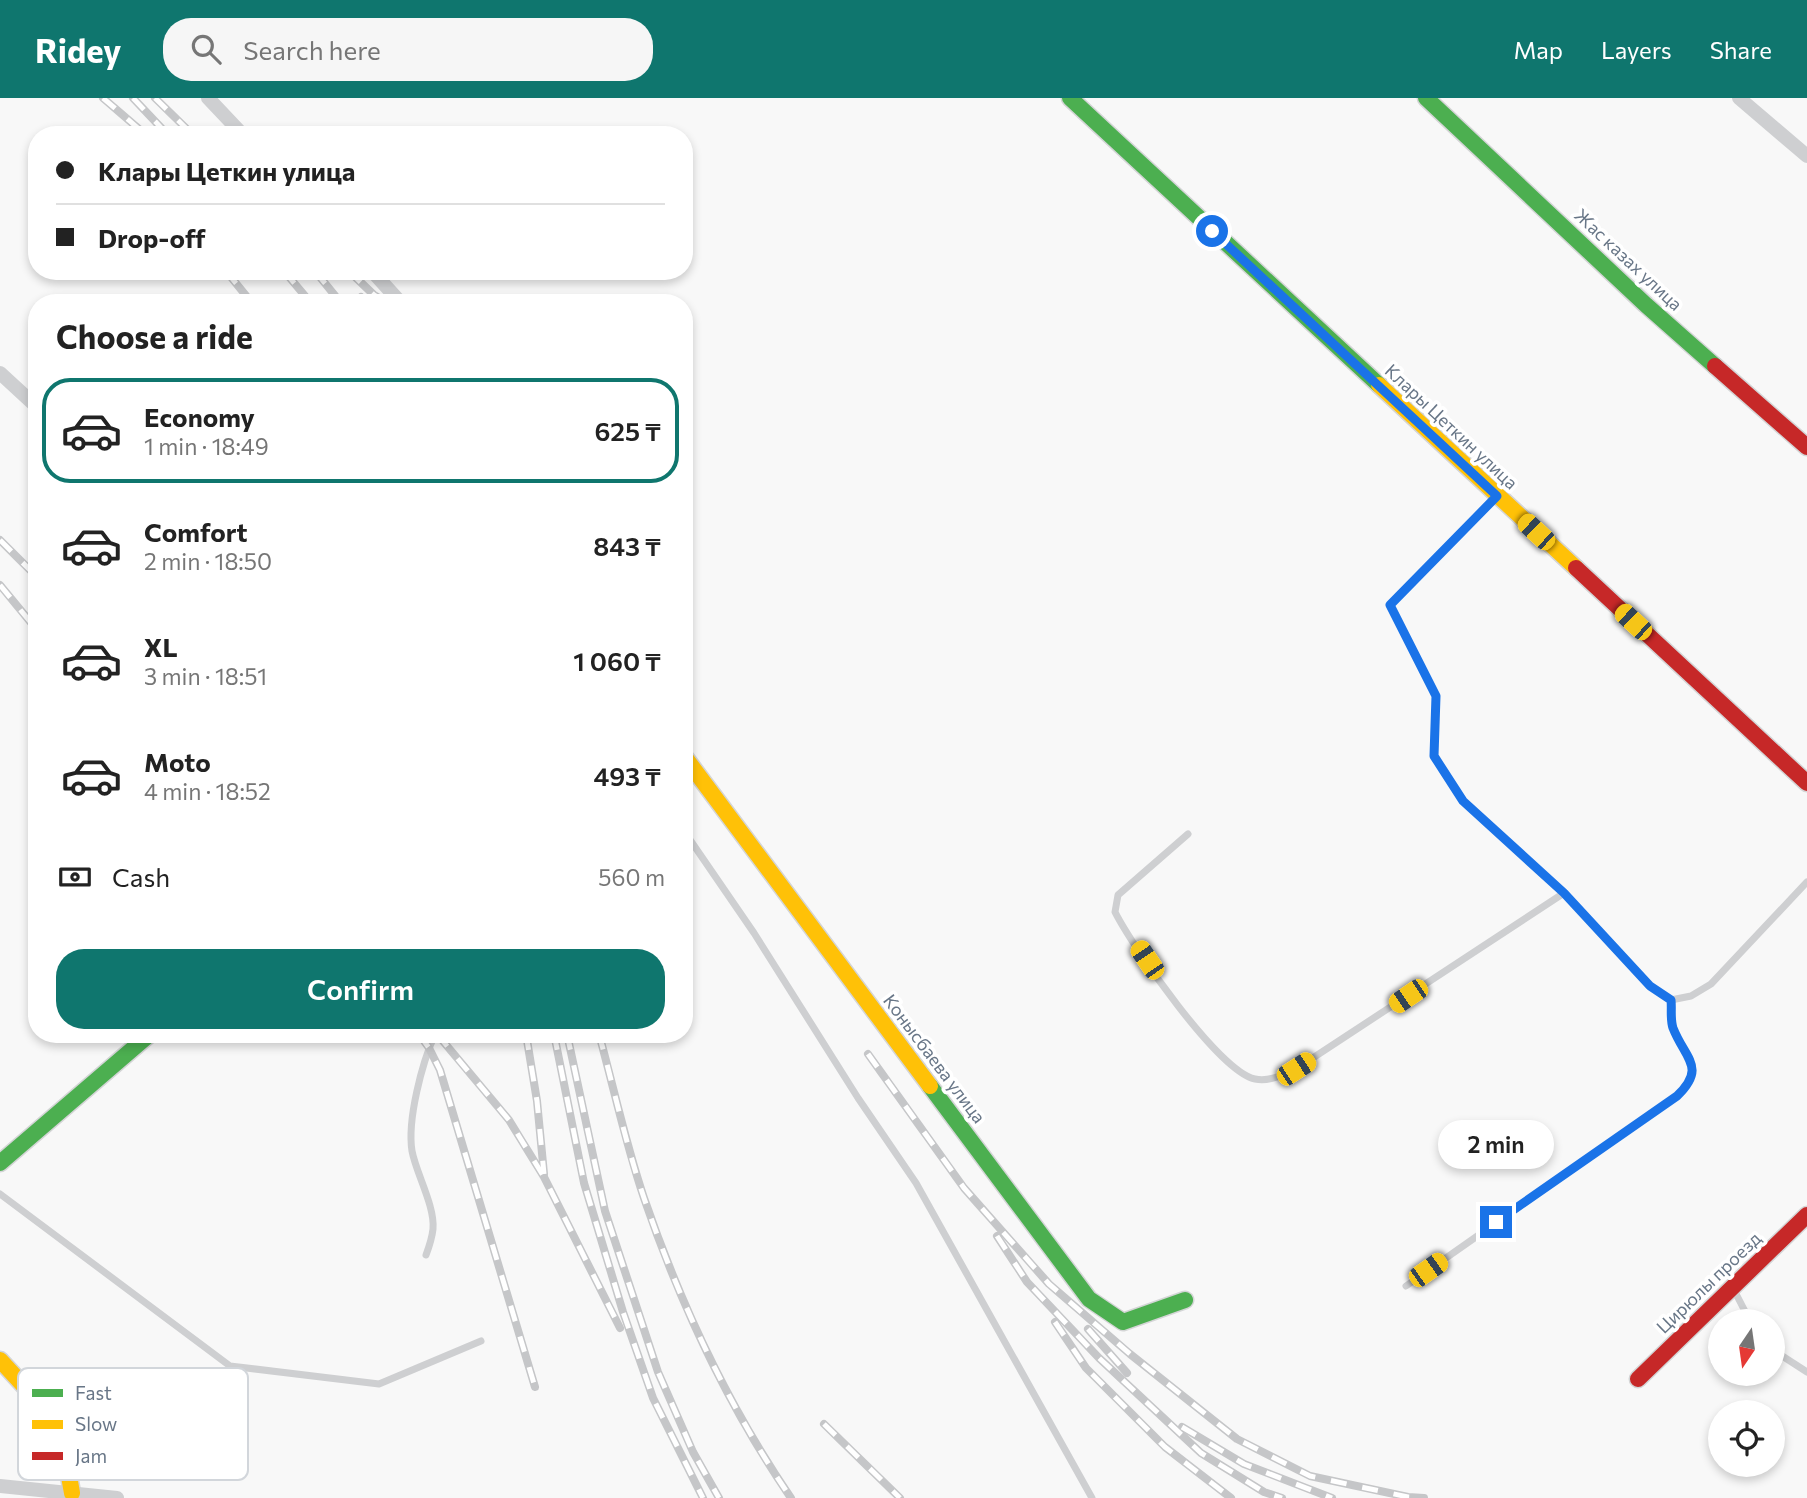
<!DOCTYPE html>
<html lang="en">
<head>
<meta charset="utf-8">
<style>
	body { margin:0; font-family:Commissioner,sans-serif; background:#f6f6f6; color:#222; height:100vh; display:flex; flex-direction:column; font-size:26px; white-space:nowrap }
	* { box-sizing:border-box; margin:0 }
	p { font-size:23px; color:#767676 }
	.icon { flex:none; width:38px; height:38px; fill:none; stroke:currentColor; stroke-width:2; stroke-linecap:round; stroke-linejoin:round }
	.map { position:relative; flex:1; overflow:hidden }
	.details { position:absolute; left:28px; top:196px; width:665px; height:749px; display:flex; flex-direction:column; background:#fff; border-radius:28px; box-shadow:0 4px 10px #0003 }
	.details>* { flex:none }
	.banner { position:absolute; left:28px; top:28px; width:665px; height:154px; border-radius:28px; box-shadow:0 4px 10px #0003; display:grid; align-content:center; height:154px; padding:0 28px; background:#fff }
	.needle { width:46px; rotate:193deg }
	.fabs { position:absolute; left:1708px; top:1211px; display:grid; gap:14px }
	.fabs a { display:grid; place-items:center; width:77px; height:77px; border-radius:50%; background:#fff; box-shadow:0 4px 10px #0003; font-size:35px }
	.end { position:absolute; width:32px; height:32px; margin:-16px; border:9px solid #1a73e8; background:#fff; box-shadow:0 0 0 4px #fff }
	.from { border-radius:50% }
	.bubble { position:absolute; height:49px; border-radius:24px; background:#fff; box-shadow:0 4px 10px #0003; font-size:23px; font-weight:600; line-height:49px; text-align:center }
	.car { position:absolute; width:21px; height:42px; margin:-21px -10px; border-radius:9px; box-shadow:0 0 5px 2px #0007; background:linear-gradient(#f5c518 24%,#345 0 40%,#f5c518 0 76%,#345 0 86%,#f5c518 0) }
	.banner b { display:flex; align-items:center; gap:24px; height:66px; font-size:26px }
	.banner b+b { border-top:2px solid #e0e0e0 }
	.banner i { width:18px; height:18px; background:#222 }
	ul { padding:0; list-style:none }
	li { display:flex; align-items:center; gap:21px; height:105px; margin:0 14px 10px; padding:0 14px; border:4px solid transparent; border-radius:28px }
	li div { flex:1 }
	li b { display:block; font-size:26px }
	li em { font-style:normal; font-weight:600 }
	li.active { border-color:#0f766e }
	li>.icon { width:63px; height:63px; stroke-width:1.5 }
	h2 { padding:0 28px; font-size:32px; line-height:84px }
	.pay { display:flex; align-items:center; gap:18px; height:77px; padding:0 28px; font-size:26px }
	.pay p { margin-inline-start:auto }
	.cta { display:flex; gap:14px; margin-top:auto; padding:14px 28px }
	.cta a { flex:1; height:80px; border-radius:28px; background:#0f766e; color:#fff; font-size:28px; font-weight:600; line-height:80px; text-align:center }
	header { display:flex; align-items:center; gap:42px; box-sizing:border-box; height:98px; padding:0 35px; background:#0f766e; color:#fff }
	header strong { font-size:33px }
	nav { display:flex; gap:38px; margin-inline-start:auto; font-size:24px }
	.search { width:490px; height:63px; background:#f6f6f6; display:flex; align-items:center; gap:18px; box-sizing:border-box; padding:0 24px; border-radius:28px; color:#767676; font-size:26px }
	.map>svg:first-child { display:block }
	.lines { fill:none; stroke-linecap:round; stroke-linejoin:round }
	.fast-casing { stroke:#d4d5d6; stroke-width:19 }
	.slow-casing { stroke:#d4d5d6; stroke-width:19 }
	.jam-casing { stroke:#d4d5d6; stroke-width:19 }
	.lane { stroke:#cecfd1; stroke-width:7 }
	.street { stroke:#cecfd1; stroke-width:14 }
	.fast { stroke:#4caf50; stroke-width:16 }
	.slow { stroke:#ffc107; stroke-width:16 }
	.jam { stroke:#c62828; stroke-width:16 }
	.rail-casing { stroke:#c5c6c8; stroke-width:8 }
	.rail { stroke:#fff; stroke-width:5; stroke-dasharray:16; stroke-linecap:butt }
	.route { stroke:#1a73e8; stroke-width:9 }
	.labels { text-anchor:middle; stroke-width:7; stroke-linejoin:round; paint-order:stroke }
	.street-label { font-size:18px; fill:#687687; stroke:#fff }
	.key { fill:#fff; stroke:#d2d6db; stroke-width:2 }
	.key-label { font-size:19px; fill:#687687 }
</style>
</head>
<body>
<header>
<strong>Ridey</strong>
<div class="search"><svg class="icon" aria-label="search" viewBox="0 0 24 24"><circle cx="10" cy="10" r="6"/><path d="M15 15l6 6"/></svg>Search here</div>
<nav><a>Map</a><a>Layers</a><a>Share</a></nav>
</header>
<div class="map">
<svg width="1807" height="1400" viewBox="0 0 1807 1400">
	<rect width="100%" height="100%" fill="#f8f8f8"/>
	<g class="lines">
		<defs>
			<g id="fast">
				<path d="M1070 0 1379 287"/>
				<path d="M1426 0 1646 207 1715 268"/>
				<path d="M930 988 1089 1201 1123 1224 1185 1202"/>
				<path d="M0 1065 150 936"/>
			</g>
			<g id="slow">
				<path d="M1379 287 1576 470"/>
				<path d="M684 658 930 988"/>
				<path d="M0 1262 60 1327 72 1395"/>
			</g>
			<g id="jam">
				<path d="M1715 268 1807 349"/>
				<path d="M1576 470 1807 685"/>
				<path d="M1638 1281 1807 1117"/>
			</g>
		</defs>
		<!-- fast casing -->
		<use href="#fast" class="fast-casing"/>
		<!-- slow casing -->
		<use href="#slow" class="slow-casing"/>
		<!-- jam casing -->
		<use href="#jam" class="jam-casing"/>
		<!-- lane -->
		<g class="lane">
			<path d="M658 205 669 201"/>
			<path d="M1496 400 1390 507 1436 598 1434 658 1463 703 1564 795 1650 888 1671 902 1691 898 1711 886 1807 784"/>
			<path d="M684 733 754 835 858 1000 916 1085 1092 1400"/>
			<path d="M1188 736 1118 797 1115 814C1132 848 1219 974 1255 981 1269 984 1283 977 1296 971L1564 795"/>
			<path d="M0 1096 230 1268 379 1286 481 1243"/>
			<path d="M426 1157C429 1149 432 1140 433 1131 435 1108 416 1075 412 1053 407 1022 422 965 435 936"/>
			<path d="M1406 1188 1677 998C1707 969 1685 961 1673 930 1670 921 1672 911 1671 902"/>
			<path d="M1733 1190 1750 1223"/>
			<path d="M1773 1252 1807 1274"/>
		</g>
		<!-- street -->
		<g class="street">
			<path d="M208 0 243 37"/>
			<path d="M1739 0 1807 58"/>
			<path d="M372 173 401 205"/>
			<path d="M0 275 37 309"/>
			<path d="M0 1388 117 1400"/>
		</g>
		<!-- fast -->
		<use href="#fast" class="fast"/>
		<!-- slow -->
		<use href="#slow" class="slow"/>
		<!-- jam -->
		<use href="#jam" class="jam"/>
		<defs>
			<g id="rail">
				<path d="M103 0 146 37"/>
				<path d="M133 0 168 37"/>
				<path d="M155 0 193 37"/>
				<path d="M226 173 252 205"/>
				<path d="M284 173 311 205"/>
				<path d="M315 173 341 205"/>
				<path d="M349 173 374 197 387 205"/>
				<path d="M361 199 367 205"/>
				<path d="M0 442 37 479"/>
				<path d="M0 487 37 532"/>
				<path d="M419 936 429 950 440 972 535 1289"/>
				<path d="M437 936 509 1022 544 1079 620 1230"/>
				<path d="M526 936 537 1003 544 1076"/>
				<path d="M554 936 584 1085 623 1214 653 1300 703 1400"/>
				<path d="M567 936 605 1113 658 1274 693 1354 719 1400"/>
				<path d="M599 936C614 991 626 1047 644 1100 680 1205 728 1308 791 1400"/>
				<path d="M868 956 964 1090 1049 1186 1130 1256 1237 1341 1310 1378 1408 1399 1424 1400"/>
				<path d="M997 1138 1027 1184 1099 1260 1201 1355 1264 1394 1282 1400"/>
				<path d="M1055 1224 1086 1270 1165 1349 1231 1400"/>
				<path d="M1088 1231 1127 1275"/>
				<path d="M824 1326 900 1400"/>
				<path d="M1182 1329 1244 1366 1332 1400"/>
			</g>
		</defs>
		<!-- rail casing -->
		<use href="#rail" class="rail-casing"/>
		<!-- rail -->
		<use href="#rail" class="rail"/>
	</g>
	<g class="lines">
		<!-- route -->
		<path class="route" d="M1212 133 1497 398 1390 507 1436 598 1434 658 1463 703 1564 795 1650 888 1671 902C1672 911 1670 921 1673 930 1685 961 1707 969 1677 998L1496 1124"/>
	</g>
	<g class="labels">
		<!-- street labels -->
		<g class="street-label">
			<text transform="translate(1628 162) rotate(43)" y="6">Жас казах улица</text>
			<text transform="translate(1451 329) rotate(43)" y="6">Клары Цеткин улица</text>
			<text transform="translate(934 961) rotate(53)" y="6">Конысбаева улица</text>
			<text transform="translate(1709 1185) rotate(-44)" y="6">Цирюлы проезд</text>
		</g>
	</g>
	<!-- legend -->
	<rect x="18" y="1270" width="230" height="112" rx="10" class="key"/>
	<rect x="32" y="1291" width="31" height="8" fill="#4caf50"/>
	<rect x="32" y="1322" width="31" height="9" fill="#ffc107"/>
	<rect x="32" y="1354" width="31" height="8" fill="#c62828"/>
	<g class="key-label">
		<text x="75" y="1302">Fast</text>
		<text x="75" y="1333">Slow</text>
		<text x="75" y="1365">Jam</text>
	</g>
</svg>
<div class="fabs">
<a><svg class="needle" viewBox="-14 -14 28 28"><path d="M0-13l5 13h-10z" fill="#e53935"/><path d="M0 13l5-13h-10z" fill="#767676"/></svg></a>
<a><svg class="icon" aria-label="locate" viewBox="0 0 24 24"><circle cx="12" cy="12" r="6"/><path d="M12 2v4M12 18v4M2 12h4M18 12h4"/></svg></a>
</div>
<i class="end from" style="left:1212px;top:133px"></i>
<i class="end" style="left:1496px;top:1124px"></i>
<div class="bubble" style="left:1438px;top:1022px;width:116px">2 min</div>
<i class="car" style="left:1536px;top:434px;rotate:313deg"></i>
<i class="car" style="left:1633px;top:524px;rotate:313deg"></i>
<i class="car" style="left:1147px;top:862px;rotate:326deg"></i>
<i class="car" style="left:1408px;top:898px;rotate:236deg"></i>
<i class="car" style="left:1296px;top:971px;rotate:57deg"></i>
<i class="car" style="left:1428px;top:1172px;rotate:55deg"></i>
<div class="banner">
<b><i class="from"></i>Клары Цеткин улица</b>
<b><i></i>Drop-off</b>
</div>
<section class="details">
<h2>Choose a ride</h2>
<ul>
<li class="active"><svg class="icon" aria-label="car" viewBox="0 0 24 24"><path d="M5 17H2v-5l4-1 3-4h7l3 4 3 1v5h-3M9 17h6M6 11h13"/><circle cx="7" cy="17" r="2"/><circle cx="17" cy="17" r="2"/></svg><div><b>Economy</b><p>1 min · 18:49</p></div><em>625 ₸</em></li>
<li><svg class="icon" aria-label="car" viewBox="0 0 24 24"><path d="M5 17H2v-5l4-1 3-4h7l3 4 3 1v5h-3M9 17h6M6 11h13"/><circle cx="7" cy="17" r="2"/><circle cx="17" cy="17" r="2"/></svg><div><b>Comfort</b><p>2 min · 18:50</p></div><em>843 ₸</em></li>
<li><svg class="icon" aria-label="car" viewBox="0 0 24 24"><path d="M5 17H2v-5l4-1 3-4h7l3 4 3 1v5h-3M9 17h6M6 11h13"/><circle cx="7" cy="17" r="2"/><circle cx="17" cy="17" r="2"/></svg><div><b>XL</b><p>3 min · 18:51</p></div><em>1 060 ₸</em></li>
<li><svg class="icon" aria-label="car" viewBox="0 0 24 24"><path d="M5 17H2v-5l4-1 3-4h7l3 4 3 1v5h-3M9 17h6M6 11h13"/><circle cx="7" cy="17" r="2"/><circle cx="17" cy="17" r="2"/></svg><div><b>Moto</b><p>4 min · 18:52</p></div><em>493 ₸</em></li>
</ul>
<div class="pay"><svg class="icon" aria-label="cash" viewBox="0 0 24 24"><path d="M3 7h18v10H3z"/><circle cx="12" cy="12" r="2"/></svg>Cash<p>560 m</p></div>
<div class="cta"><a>Confirm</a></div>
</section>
</div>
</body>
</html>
